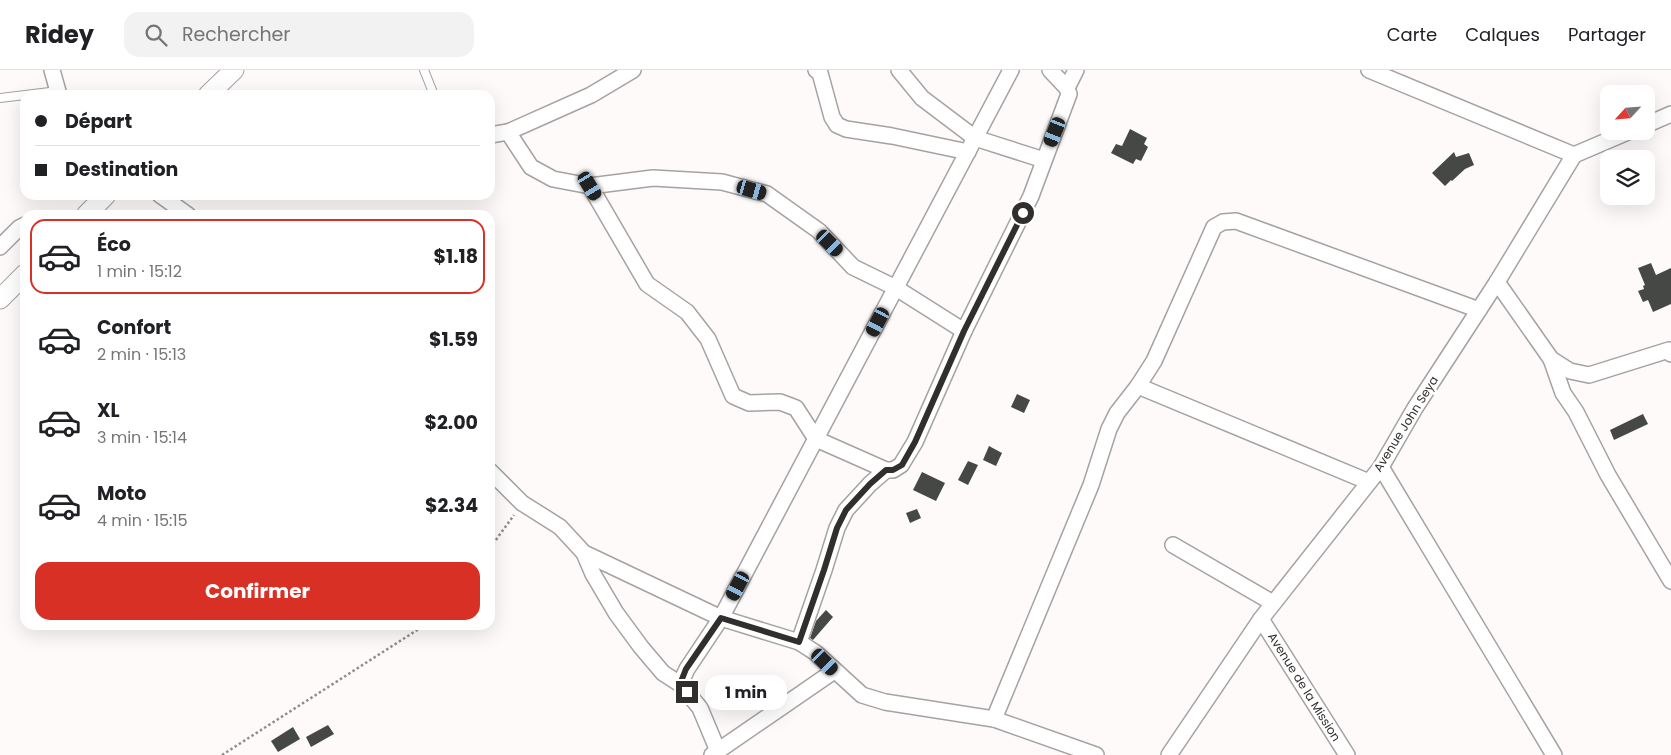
<!DOCTYPE html>
<html lang="fr">
<head>
<meta charset="utf-8">
<style>
	body { margin:0; font-family:Poppins,sans-serif; background:#f2f2f2; color:#202124; height:100vh; display:flex; flex-direction:column; font-size:19px; white-space:nowrap }
	* { box-sizing:border-box; margin:0 }
	p { font-size:16px; color:#757577 }
	.icon { flex:none; width:28px; height:28px; fill:none; stroke:currentColor; stroke-width:2; stroke-linecap:round; stroke-linejoin:round }
	.map { position:relative; flex:1; overflow:hidden }
	.details { position:absolute; left:20px; top:140px; width:475px; height:420px; display:flex; flex-direction:column; background:#fff; border-radius:15px; box-shadow:0 5px 20px #0002 }
	.details>* { flex:none }
	.top-card { position:absolute; left:20px; top:20px; width:475px; height:110px; border-radius:15px; box-shadow:0 5px 20px #0002; display:grid; align-content:center; height:110px; padding:0 15px; background:#fff }
	.needle { width:32px; rotate:244deg }
	.controls { position:absolute; left:1600px; top:15px; display:grid; gap:10px }
	.controls a { display:grid; place-items:center; width:55px; height:55px; border-radius:10px; background:#fff; box-shadow:0 5px 20px #0002; font-size:25px }
	.end { position:absolute; width:22px; height:22px; margin:-11px; border:6px solid #302f2e; background:#fff; box-shadow:0 0 0 2px #fff }
	.from { border-radius:50% }
	.bubble { position:absolute; height:35px; border-radius:15px; background:#fff; box-shadow:0 5px 20px #0002; font-size:16px; font-weight:700; line-height:35px; text-align:center }
	.car { position:absolute; width:15px; height:30px; margin:-15px -8px; border-radius:6px; box-shadow:0 0 4px 1px #0007; background:linear-gradient(#222 24%,#8ab4d8 0 40%,#222 0 76%,#8ab4d8 0 86%,#222 0) }
	.top-card b { display:flex; align-items:center; gap:18px; height:48px; font-size:19px }
	.top-card b+b { border-top:1px solid #e0e0e0 }
	.top-card i { width:12px; height:12px; background:#202124 }
	ul { padding:9px 0 0; list-style:none }
	li { display:flex; align-items:center; gap:15px; height:75px; margin:0 10px 8px; padding:0 5px; border:2px solid transparent; border-radius:15px }
	li div { flex:1 }
	li b { display:block; font-size:19px }
	li em { font-style:normal; font-weight:700 }
	li.on { border-color:#d93025 }
	li>.icon { width:45px; height:45px; stroke-width:1.5 }
	.cta { display:flex; gap:10px; margin-top:auto; padding:10px 15px }
	.cta a { flex:1; height:58px; border-radius:15px; background:#d93025; color:#fff; font-size:20px; font-weight:700; line-height:58px; text-align:center }
	header { display:flex; align-items:center; gap:30px; box-sizing:border-box; height:70px; padding:0 25px; background:#fff; border-bottom:1px solid #e0e0e0 }
	header strong { font-size:24px }
	nav { display:flex; gap:28px; margin-inline-start:auto; font-size:18px }
	.search { width:350px; height:45px; background:#f2f2f2; display:flex; align-items:center; gap:12px; box-sizing:border-box; padding:0 18px; border-radius:15px; color:#757577; font-size:19px }
	.map>svg:first-child { display:block }
	.building { fill:#464846 }
	.lines { fill:none; stroke-linecap:round; stroke-linejoin:round }
	.service-casing { stroke:#a6a2a2; stroke-width:10 }
	.minor-casing { stroke:#a6a2a2; stroke-width:18 }
	.tertiary-casing { stroke:#a6a2a2; stroke-width:21 }
	.path { stroke:#8f8d8c; stroke-width:2.5; stroke-dasharray:2.5 2.5; stroke-linecap:butt }
	.service { stroke:#fff; stroke-width:8 }
	.minor { stroke:#fff; stroke-width:15 }
	.tertiary { stroke:#fff; stroke-width:19 }
	.route { stroke:#302f2e; stroke-width:6 }
	.labels { text-anchor:middle; stroke-width:5; stroke-linejoin:round; paint-order:stroke }
	.street-label { font-size:12px; fill:#302f2e; stroke:#fff }
</style>
</head>
<body>
<header>
<strong>Ridey</strong>
<div class="search"><svg class="icon" aria-label="search" viewBox="0 0 24 24"><circle cx="10" cy="10" r="6"/><path d="M15 15l6 6"/></svg>Rechercher</div>
<nav><a>Carte</a><a>Calques</a><a>Partager</a></nav>
</header>
<div class="map">
<svg width="1671" height="685" viewBox="0 0 1671 685">
	<rect width="100%" height="100%" fill="#fefafa"/>
	<!-- building -->
	<g class="building">
		<path d="M1130 59 1147 68 1144 74 1148 77 1141 91 1136 89 1133 94 1111 83 1116 74 1122 76Z"/>
		<path d="M1454 82 1456 87 1469 83 1474 95 1465 99 1452 111 1451 110 1445 116 1432 103Z"/>
		<path d="M1651 193 1656 205 1671 198V234L1653 242 1648 230 1643 232 1638 221 1644 219 1643 216 1645 215 1638 198Z"/>
		<path d="M1017 324 1030 330 1024 343 1011 337Z"/>
		<path d="M1643 344 1648 354 1614 370 1610 360Z"/>
		<path d="M989 376 1002 383 996 396 983 390Z"/>
		<path d="M968 391 978 395 968 415 958 410Z"/>
		<path d="M922 402 945 413 936 431 913 420Z"/>
		<path d="M917 439 921 448 910 453 906 443Z"/>
		<path d="M826 540 833 547 813 570 810 568 816 551Z"/>
		<path d="M328 655 334 664 311 677 306 667Z"/>
		<path d="M293 657 300 669 278 682 271 671Z"/>
	</g>
	<g class="lines">
		<defs>
			<g id="service">
				<path d="M424 0 434 25"/>
				<path d="M0 28 58 21"/>
			</g>
			<g id="minor">
				<path d="M52 0 59 25"/>
				<path d="M816 0 820 3 832 47 837 55 846 59 892 66 968 82"/>
				<path d="M899 0 922 28 975 68 1044 90"/>
				<path d="M1369 0 1574 85"/>
				<path d="M1067 18 1076 0"/>
				<path d="M1646 55 1671 44"/>
				<path d="M508 62 531 97 553 109 590 116 653 108 722 112 767 124 819 161 853 197 896 218 964 261"/>
				<path d="M490 65 508 62 591 25 633 0"/>
				<path d="M1574 85 1630 61"/>
				<path d="M590 116 647 214 687 242 708 269 733 326 749 333 780 332 796 338 816 369 886 400H893L901 395 915 372 964 261 1031 126 1069 24 1067 18 1050 0"/>
				<path d="M160 125 188 145"/>
				<path d="M0 177 19 158 25 155"/>
				<path d="M1497 212 1551 289 1570 301 1589 305 1669 280 1671 284"/>
				<path d="M1551 289 1563 323 1576 342 1608 405 1671 511"/>
				<path d="M1138 316 1369 412"/>
				<path d="M1381 397 1554 685"/>
				<path d="M490 401 522 433 560 457 584 483 721 548 799 572 816 583 862 625 885 632 994 649 1096 685"/>
				<path d="M1173 475 1273 533"/>
				<path d="M584 483 593 504 616 543 641 577 663 603 680 614"/>
				<path d="M1261 549 1347 685"/>
				<path d="M799 572 824 500 837 458 846 440 870 414 886 400"/>
				<path d="M994 649 1091 415 1109 359 1117 343 1138 316 1154 291 1214 157 1223 152 1236 151 1479 240"/>
				<path d="M718 681 700 638 680 614 687 599 721 548 1011 0"/>
				<path d="M712 685 834 601"/>
				<path d="M1169 685 1261 549 1381 397 1415 338 1497 212 1574 85"/>
			</g>
			<g id="tertiary">
				<path d="M208 25 234 0"/>
				<path d="M86 145 106 125"/>
				<path d="M0 229 25 204"/>
			</g>
		</defs>
		<!-- service casing -->
		<use href="#service" class="service-casing"/>
		<!-- minor casing -->
		<use href="#minor" class="minor-casing"/>
		<!-- tertiary casing -->
		<use href="#tertiary" class="tertiary-casing"/>
		<!-- path -->
		<g class="path">
			<path d="M490 478 514 445"/>
			<path d="M222 685 425 555"/>
		</g>
		<!-- service -->
		<use href="#service" class="service"/>
		<!-- minor -->
		<use href="#minor" class="minor"/>
		<!-- tertiary -->
		<use href="#tertiary" class="tertiary"/>
	</g>
	<g class="lines">
		<!-- route -->
		<path class="route" d="M687 622 680 614 686 599 721 548 799 572 824 500 837 458 846 440 870 414 886 400H893L902 395 915 372 964 261 1023 143"/>
	</g>
	<g class="labels">
		<!-- street labels -->
		<g class="street-label">
			<text transform="translate(1406 354) rotate(-58)" y="4">Avenue John Seya</text>
			<text transform="translate(1304 617) rotate(58)" y="4">Avenue de la Mission</text>
		</g>
	</g>
</svg>
<div class="controls">
<a><svg class="needle" viewBox="-14 -14 28 28"><path d="M0-13l5 13h-10z" fill="#e53935"/><path d="M0 13l5-13h-10z" fill="#757577"/></svg></a>
<a><svg class="icon" aria-label="layers" viewBox="0 0 24 24"><path d="M12 4l9 5-9 5-9-5zM3 14l9 5 9-5"/></svg></a>
</div>
<i class="end from" style="left:1023px;top:143px"></i>
<i class="end" style="left:687px;top:622px"></i>
<div class="bubble" style="left:705px;top:605px;width:82px">1 min</div>
<i class="car" style="left:1055px;top:62px;rotate:202deg"></i>
<i class="car" style="left:590px;top:116px;rotate:149deg"></i>
<i class="car" style="left:752px;top:120px;rotate:106deg"></i>
<i class="car" style="left:830px;top:173px;rotate:135deg"></i>
<i class="car" style="left:878px;top:252px;rotate:208deg"></i>
<i class="car" style="left:738px;top:516px;rotate:208deg"></i>
<i class="car" style="left:825px;top:592px;rotate:135deg"></i>
<div class="top-card">
<b><i class="from"></i>Départ</b>
<b><i></i>Destination</b>
</div>
<section class="details">
<ul>
<li class="on"><svg class="icon" aria-label="car" viewBox="0 0 24 24"><path d="M5 17H2v-5l4-1 3-4h7l3 4 3 1v5h-3M9 17h6M6 11h13"/><circle cx="7" cy="17" r="2"/><circle cx="17" cy="17" r="2"/></svg><div><b>Éco</b><p>1 min · 15:12</p></div><em>$1.18</em></li>
<li><svg class="icon" aria-label="car" viewBox="0 0 24 24"><path d="M5 17H2v-5l4-1 3-4h7l3 4 3 1v5h-3M9 17h6M6 11h13"/><circle cx="7" cy="17" r="2"/><circle cx="17" cy="17" r="2"/></svg><div><b>Confort</b><p>2 min · 15:13</p></div><em>$1.59</em></li>
<li><svg class="icon" aria-label="car" viewBox="0 0 24 24"><path d="M5 17H2v-5l4-1 3-4h7l3 4 3 1v5h-3M9 17h6M6 11h13"/><circle cx="7" cy="17" r="2"/><circle cx="17" cy="17" r="2"/></svg><div><b>XL</b><p>3 min · 15:14</p></div><em>$2.00</em></li>
<li><svg class="icon" aria-label="car" viewBox="0 0 24 24"><path d="M5 17H2v-5l4-1 3-4h7l3 4 3 1v5h-3M9 17h6M6 11h13"/><circle cx="7" cy="17" r="2"/><circle cx="17" cy="17" r="2"/></svg><div><b>Moto</b><p>4 min · 15:15</p></div><em>$2.34</em></li>
</ul>
<div class="cta"><a>Confirmer</a></div>
</section>
</div>
</body>
</html>
